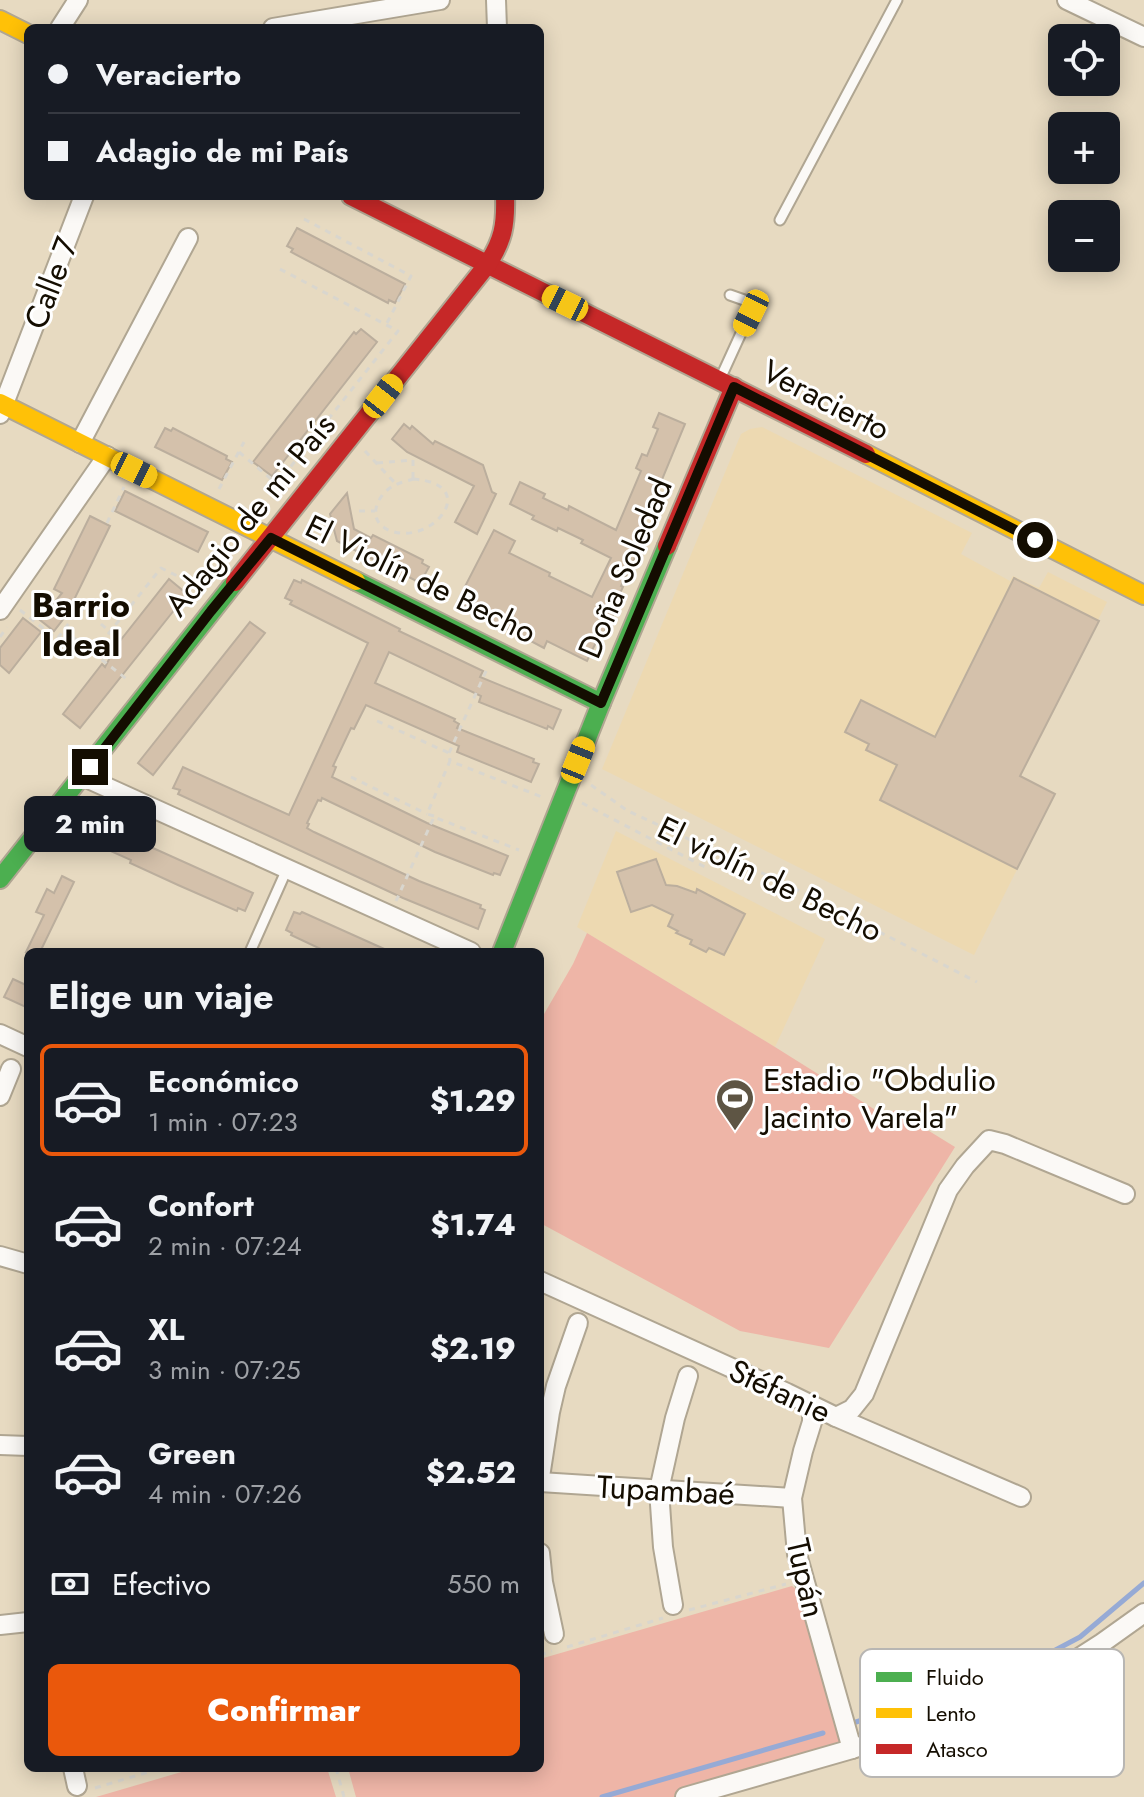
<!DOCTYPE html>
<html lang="es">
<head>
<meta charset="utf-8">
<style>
	body { margin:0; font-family:Jost,sans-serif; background:#242831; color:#f1f3f6; height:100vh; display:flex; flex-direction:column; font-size:30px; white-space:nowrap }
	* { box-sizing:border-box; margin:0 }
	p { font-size:26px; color:#9ea1a6 }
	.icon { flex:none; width:44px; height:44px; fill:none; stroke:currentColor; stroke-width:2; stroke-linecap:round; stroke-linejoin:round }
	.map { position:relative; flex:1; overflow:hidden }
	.sheet { position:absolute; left:24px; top:948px; width:520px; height:824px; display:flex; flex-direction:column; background:#171b24; border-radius:12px; box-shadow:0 4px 20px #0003 }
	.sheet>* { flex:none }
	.hud { position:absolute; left:24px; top:24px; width:520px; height:176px; border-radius:12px; box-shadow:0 4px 20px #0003; display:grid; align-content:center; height:176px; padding:0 24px; background:#171b24 }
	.buttons { position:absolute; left:1048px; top:24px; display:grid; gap:16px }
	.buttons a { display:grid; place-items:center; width:72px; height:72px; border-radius:12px; background:#171b24; box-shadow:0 4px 20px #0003; font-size:40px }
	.end { position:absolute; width:36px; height:36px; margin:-18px; border:10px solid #140d01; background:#fff; box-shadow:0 0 0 4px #fff }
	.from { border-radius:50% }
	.bubble { position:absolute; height:56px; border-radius:12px; background:#171b24; box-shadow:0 4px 20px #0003; font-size:26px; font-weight:800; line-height:56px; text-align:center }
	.car { position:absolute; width:24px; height:48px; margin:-24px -12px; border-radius:10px; box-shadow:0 0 6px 2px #0007; background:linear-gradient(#f5c518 24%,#345 0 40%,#f5c518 0 76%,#345 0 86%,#f5c518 0) }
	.hud b { display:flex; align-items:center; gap:28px; height:76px; font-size:30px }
	.hud b+b { border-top:2px solid #363941 }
	.hud i { width:20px; height:20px; background:#f1f3f6 }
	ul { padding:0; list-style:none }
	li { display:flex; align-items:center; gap:24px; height:112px; margin:0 16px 12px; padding:0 8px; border:4px solid transparent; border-radius:12px }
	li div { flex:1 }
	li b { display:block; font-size:30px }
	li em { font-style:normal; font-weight:800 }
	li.active { border-color:#ea580c }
	li>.icon { width:72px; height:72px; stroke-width:1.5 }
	h2 { padding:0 24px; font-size:36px; line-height:96px }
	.pay { display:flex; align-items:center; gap:20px; height:88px; padding:0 24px; font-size:30px }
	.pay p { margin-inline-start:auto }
	.cta { display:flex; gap:16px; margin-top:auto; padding:16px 24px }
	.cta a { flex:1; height:92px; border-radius:12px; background:#ea580c; color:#fff; font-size:32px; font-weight:800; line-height:92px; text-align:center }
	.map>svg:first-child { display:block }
	.built { fill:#edd9b1 }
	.green { fill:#eeb5a7 }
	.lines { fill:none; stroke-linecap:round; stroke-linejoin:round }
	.stream { stroke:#96aad5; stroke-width:5 }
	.building { fill:#d4c1ab; stroke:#bbae9d; stroke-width:2 }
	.lane-casing { stroke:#b0a692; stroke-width:13 }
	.street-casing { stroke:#b0a692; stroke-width:22 }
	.fast-casing { stroke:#b0a692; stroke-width:22 }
	.slow-casing { stroke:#b0a692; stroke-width:22 }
	.jam-casing { stroke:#b0a692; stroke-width:22 }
	.path { stroke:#d9d6ce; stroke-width:3; stroke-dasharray:6 6; stroke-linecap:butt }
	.lane { stroke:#fbf9f6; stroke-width:9 }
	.street { stroke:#fbf9f6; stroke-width:18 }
	.fast { stroke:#4caf50; stroke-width:18 }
	.slow { stroke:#ffc107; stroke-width:18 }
	.jam { stroke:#c62828; stroke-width:18 }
	.route { stroke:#140d01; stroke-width:10 }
	.labels { text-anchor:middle; stroke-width:6; stroke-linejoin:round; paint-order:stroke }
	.street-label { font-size:32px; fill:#140d01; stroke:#fff }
	.poi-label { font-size:32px; fill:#140d01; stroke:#fff; text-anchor:start }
	.neighbourhood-label { font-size:34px; font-weight:bold; fill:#140d01; stroke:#fff }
	.key { fill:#fff; stroke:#b8b6b3; stroke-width:2 }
	.key-label { font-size:22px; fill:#140d01 }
</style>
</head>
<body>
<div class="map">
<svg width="1144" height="1797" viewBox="0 0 1144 1797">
	<rect width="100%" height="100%" fill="#e7dac1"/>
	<!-- built -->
	<g class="built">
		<path d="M762 427 972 533 961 554 1010 581 1013 576 1039 588 1048 572 1107 602 1020 776 1055 794 974 955 602 769 741 434 750 429Z"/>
		<path d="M616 831 825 939 775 1047 577 927Z"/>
	</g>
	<!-- green -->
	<g class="green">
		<path d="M587 933 775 1047 885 1116 895 1110 955 1147 829 1348 740 1331 540 1223V1021L573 964Z"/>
		<path d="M792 1586 796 1589 840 1740 836 1748 674 1797H356L348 1768H540V1659Z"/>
		<path d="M195 1768H327L336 1797H96Z"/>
	</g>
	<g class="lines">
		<!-- stream -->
		<g class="stream">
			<path d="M856 1722 1014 1672 1080 1637 1144 1583"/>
			<path d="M602 1797 823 1733"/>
		</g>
	</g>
	<!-- building -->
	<g class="building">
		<path d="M297 228 405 284 395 303 389 300 388 303 291 252 293 249 287 246Z"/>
		<path d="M361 329 377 342 272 476 253 462 354 332 356 334Z"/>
		<path d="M659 413 685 424 637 540 642 543 621 586 623 587 611 612 614 613 602 637 599 636 587 661 547 641 544 648 457 602 494 530 515 541 509 553 550 573 549 576 592 597 611 558 581 543 583 540 558 528 557 531 532 519 534 516 510 504 520 482 545 494 543 498 568 510 569 506 616 530 641 471 636 468 642 454 647 456 658 429 653 427Z"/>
		<path d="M404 424 410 429 412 426 433 444 435 441 483 465 492 492 496 494 477 534 455 522 474 486 407 452 392 439Z"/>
		<path d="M165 428 171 431 173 428 227 456 226 459 232 462 222 480 155 447Z"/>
		<path d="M125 491 208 532 198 552 115 511Z"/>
		<path d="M347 493 354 529 371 538 373 535 423 560 422 563 429 567 420 583 407 576 406 579 387 570 388 567 337 541 330 514Z"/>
		<path d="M90 516 110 526 70 608 71 609 54 631 40 620 62 593 54 589Z"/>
		<path d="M1014 578 1099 621 1020 776 1055 794 1017 869 880 800 897 765 866 750 869 744 845 732 861 700 935 737Z"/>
		<path d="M169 579 187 594 80 728 63 714 102 664 105 667 116 646Z"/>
		<path d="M294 580 301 583 302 580 400 629 399 631 483 671 480 677 561 710 553 729 548 726 547 729 479 702 481 696 389 652 375 683 455 719 454 721 459 724 457 728 534 759 533 762 539 764 531 782 457 752 459 746 366 705 354 729 351 728 333 766 336 767 332 777 427 823 508 856 500 875 494 873 493 875 435 852 322 798 321 801 318 800 307 823 309 824 307 828 314 832 419 881 481 905 480 908 485 910 478 929 403 898 178 794 180 790 173 788 183 767 289 815 368 643 290 604 292 601 285 598Z"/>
		<path d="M23 618 41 632 9 673 0 665V648Z"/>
		<path d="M250 622 265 633 153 775 138 763Z"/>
		<path d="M104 826 253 893 245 911 238 908 237 911 178 885 130 863 131 860 95 844Z"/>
		<path d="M656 859 666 885 677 886 696 893 697 889 745 914 724 955 709 948 706 952 690 944 692 940 676 933 678 931 668 926 673 915 652 905 631 912 617 872Z"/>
		<path d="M62 876 74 882 40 952H26L44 915 36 912 47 889 54 893Z"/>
		<path d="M294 912 300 914 302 912 391 952H327L291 935 292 933 286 930Z"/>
		<path d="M13 979 28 986V1008L4 997Z"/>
	</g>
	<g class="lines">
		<defs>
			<g id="lane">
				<path d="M780 220 897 0"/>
				<path d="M721 377 753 307 747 301 730 295"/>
				<path d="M250 952 287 869"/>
			</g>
			<g id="street">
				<path d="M496 0 497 28"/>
				<path d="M1067 0 1144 37"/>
				<path d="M60 28 78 0"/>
				<path d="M273 28 440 0"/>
				<path d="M0 414 84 196"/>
				<path d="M80 443 188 238"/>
				<path d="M0 610 107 456"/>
				<path d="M82 776 471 952"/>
				<path d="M0 1034 28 1047"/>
				<path d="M0 1096 11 1069"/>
				<path d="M0 1256 28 1264"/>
				<path d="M540 1281 787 1393 836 1417 1021 1497"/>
				<path d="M812 1405V1422L803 1451 792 1498 797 1554 852 1749"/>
				<path d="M836 1417 852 1409 864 1394 948 1190 965 1166 989 1140 1005 1144 1125 1194"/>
				<path d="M0 1445 28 1446"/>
				<path d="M540 1477 550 1412 556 1386 578 1323"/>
				<path d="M540 1482 792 1498"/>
				<path d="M540 1553 543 1582 554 1634"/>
				<path d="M673 1605 663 1547 659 1490 675 1418 688 1376"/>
				<path d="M0 1625 28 1622"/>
				<path d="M73 1768 77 1786"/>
				<path d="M685 1797 852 1749 1005 1698 1049 1677 1102 1643 1144 1613"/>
			</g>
			<g id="fast">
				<path d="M356 581 601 703"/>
				<path d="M0 879 235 582"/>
				<path d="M502 952 601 703 667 546"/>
			</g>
			<g id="slow">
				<path d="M0 20 28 34"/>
				<path d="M0 403 356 581"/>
				<path d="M866 454 1144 595"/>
			</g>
			<g id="jam">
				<path d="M351 196 866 454"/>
				<path d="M667 546 734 387"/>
				<path d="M235 582 487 265C503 241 506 225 505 196"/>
			</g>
		</defs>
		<!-- lane casing -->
		<use href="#lane" class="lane-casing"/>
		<!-- street casing -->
		<use href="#street" class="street-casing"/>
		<!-- fast casing -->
		<use href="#fast" class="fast-casing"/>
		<!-- slow casing -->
		<use href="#slow" class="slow-casing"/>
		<!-- jam casing -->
		<use href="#jam" class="jam-casing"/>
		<!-- path -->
		<g class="path">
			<path d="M304 219 411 276 386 325"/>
			<path d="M365 451 395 483"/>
			<path d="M239 452 277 484 398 331 278 268"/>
			<path d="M377 463 413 460"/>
			<path d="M413 478V458"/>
			<path d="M413 479C483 484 432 546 391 531 365 522 376 494 395 485 401 482 408 481 413 479Z"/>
			<path d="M219 489 244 442"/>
			<path d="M359 511H375"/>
			<path d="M107 523 124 487"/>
			<path d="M20 610 57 639 75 615 87 606"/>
			<path d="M101 624 110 632"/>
			<path d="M64 630 129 681"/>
			<path d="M0 637 7 627"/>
			<path d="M93 653 161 568 202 588"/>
			<path d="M377 721 449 753 450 761"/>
			<path d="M449 753 487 669"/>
			<path d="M351 777 427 814"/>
			<path d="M591 785 628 811 786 884 977 982"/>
			<path d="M582 803 705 867"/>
			<path d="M434 816 427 814 450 761 542 797"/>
			<path d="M396 901 434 817 519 850"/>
			<path d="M689 1610 786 1584"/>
			<path d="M567 1647 663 1618"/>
			<path d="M540 1655 552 1651"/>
			<path d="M336 1768 344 1797"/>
			<path d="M95 1788 162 1768"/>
		</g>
		<!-- lane -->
		<use href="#lane" class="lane"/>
		<!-- street -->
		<use href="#street" class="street"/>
		<!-- fast -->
		<use href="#fast" class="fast"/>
		<!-- slow -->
		<use href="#slow" class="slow"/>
		<!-- jam -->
		<use href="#jam" class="jam"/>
	</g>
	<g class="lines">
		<!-- route -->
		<path class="route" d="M90 767 211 611 271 538 601 703 734 387 1035 540"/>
	</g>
	<!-- icons -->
	<defs>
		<symbol id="stadium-pin" viewBox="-11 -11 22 30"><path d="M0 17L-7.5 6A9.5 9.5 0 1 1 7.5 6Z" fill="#5e5544" stroke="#fff"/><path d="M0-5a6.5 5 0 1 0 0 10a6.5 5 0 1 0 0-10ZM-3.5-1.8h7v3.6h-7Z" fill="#fff"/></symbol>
	</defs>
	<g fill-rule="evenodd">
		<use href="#stadium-pin" x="713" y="1076" width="44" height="60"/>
	</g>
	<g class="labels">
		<!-- street labels -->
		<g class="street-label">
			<text transform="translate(51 283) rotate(-69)" y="11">Calle 7</text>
			<text transform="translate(826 400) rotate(27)" y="11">Veracierto</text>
			<text transform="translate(250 515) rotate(-51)" y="11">Adagio de mi País</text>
			<text transform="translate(625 568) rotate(-67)" y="11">Doña Soledad</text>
			<text transform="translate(421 579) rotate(26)" y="11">El Violín de Becho</text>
			<text transform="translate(770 879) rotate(26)" y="11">El violín de Becho</text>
			<text transform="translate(780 1391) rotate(25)" y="11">Stéfanie</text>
			<text transform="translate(666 1490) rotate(3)" y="11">Tupambaé</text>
			<text transform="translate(806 1578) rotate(77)" y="11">Tupán</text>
		</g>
		<!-- poi labels -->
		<g class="poi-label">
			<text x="763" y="1091">Estadio "Obdulio<tspan x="763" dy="37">Jacinto Varela"</tspan></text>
		</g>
		<!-- neighbourhood labels -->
		<g class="neighbourhood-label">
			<text x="81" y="617">Barrio<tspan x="81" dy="39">Ideal</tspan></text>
		</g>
	</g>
	<!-- legend -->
	<rect x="860" y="1649" width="264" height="128" rx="12" class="key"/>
	<rect x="876" y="1672" width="36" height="10" fill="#4caf50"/>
	<rect x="876" y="1708" width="36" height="10" fill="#ffc107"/>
	<rect x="876" y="1744" width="36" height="10" fill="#c62828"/>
	<g class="key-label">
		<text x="926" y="1685">Fluido</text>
		<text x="926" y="1721">Lento</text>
		<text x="926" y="1757">Atasco</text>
	</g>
</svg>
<div class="buttons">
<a><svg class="icon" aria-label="locate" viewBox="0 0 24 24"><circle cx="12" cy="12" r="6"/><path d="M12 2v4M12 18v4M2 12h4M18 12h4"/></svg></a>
<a>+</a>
<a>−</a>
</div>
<i class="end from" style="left:1035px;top:540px"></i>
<i class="end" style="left:90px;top:767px"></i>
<div class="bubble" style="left:24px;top:796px;width:132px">2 min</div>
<i class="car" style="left:565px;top:303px;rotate:296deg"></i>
<i class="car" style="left:751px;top:313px;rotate:206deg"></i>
<i class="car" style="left:383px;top:396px;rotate:38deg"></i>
<i class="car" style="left:134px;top:470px;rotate:116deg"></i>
<i class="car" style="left:578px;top:760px;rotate:22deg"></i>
<div class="hud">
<b><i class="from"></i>Veracierto</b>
<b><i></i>Adagio de mi País</b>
</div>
<section class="sheet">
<h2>Elige un viaje</h2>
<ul>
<li class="active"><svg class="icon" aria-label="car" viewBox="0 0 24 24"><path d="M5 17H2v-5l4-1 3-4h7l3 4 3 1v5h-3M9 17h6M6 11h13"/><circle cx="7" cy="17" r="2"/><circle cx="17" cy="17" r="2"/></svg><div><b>Económico</b><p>1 min · 07:23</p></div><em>$1.29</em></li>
<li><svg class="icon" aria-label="car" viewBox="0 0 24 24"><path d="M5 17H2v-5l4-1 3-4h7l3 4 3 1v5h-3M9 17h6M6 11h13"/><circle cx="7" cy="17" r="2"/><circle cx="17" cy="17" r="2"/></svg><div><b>Confort</b><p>2 min · 07:24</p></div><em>$1.74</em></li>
<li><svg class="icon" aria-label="car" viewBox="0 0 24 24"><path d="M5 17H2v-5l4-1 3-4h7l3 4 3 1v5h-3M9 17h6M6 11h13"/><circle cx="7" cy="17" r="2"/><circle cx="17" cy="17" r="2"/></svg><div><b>XL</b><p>3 min · 07:25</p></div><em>$2.19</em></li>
<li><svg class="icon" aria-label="car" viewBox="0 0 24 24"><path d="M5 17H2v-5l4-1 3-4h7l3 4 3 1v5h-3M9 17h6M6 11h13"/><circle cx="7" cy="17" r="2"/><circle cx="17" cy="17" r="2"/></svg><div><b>Green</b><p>4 min · 07:26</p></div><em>$2.52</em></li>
</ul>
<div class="pay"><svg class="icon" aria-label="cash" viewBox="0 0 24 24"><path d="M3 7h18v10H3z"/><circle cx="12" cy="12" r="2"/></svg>Efectivo<p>550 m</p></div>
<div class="cta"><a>Confirmar</a></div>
</section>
</div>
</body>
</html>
